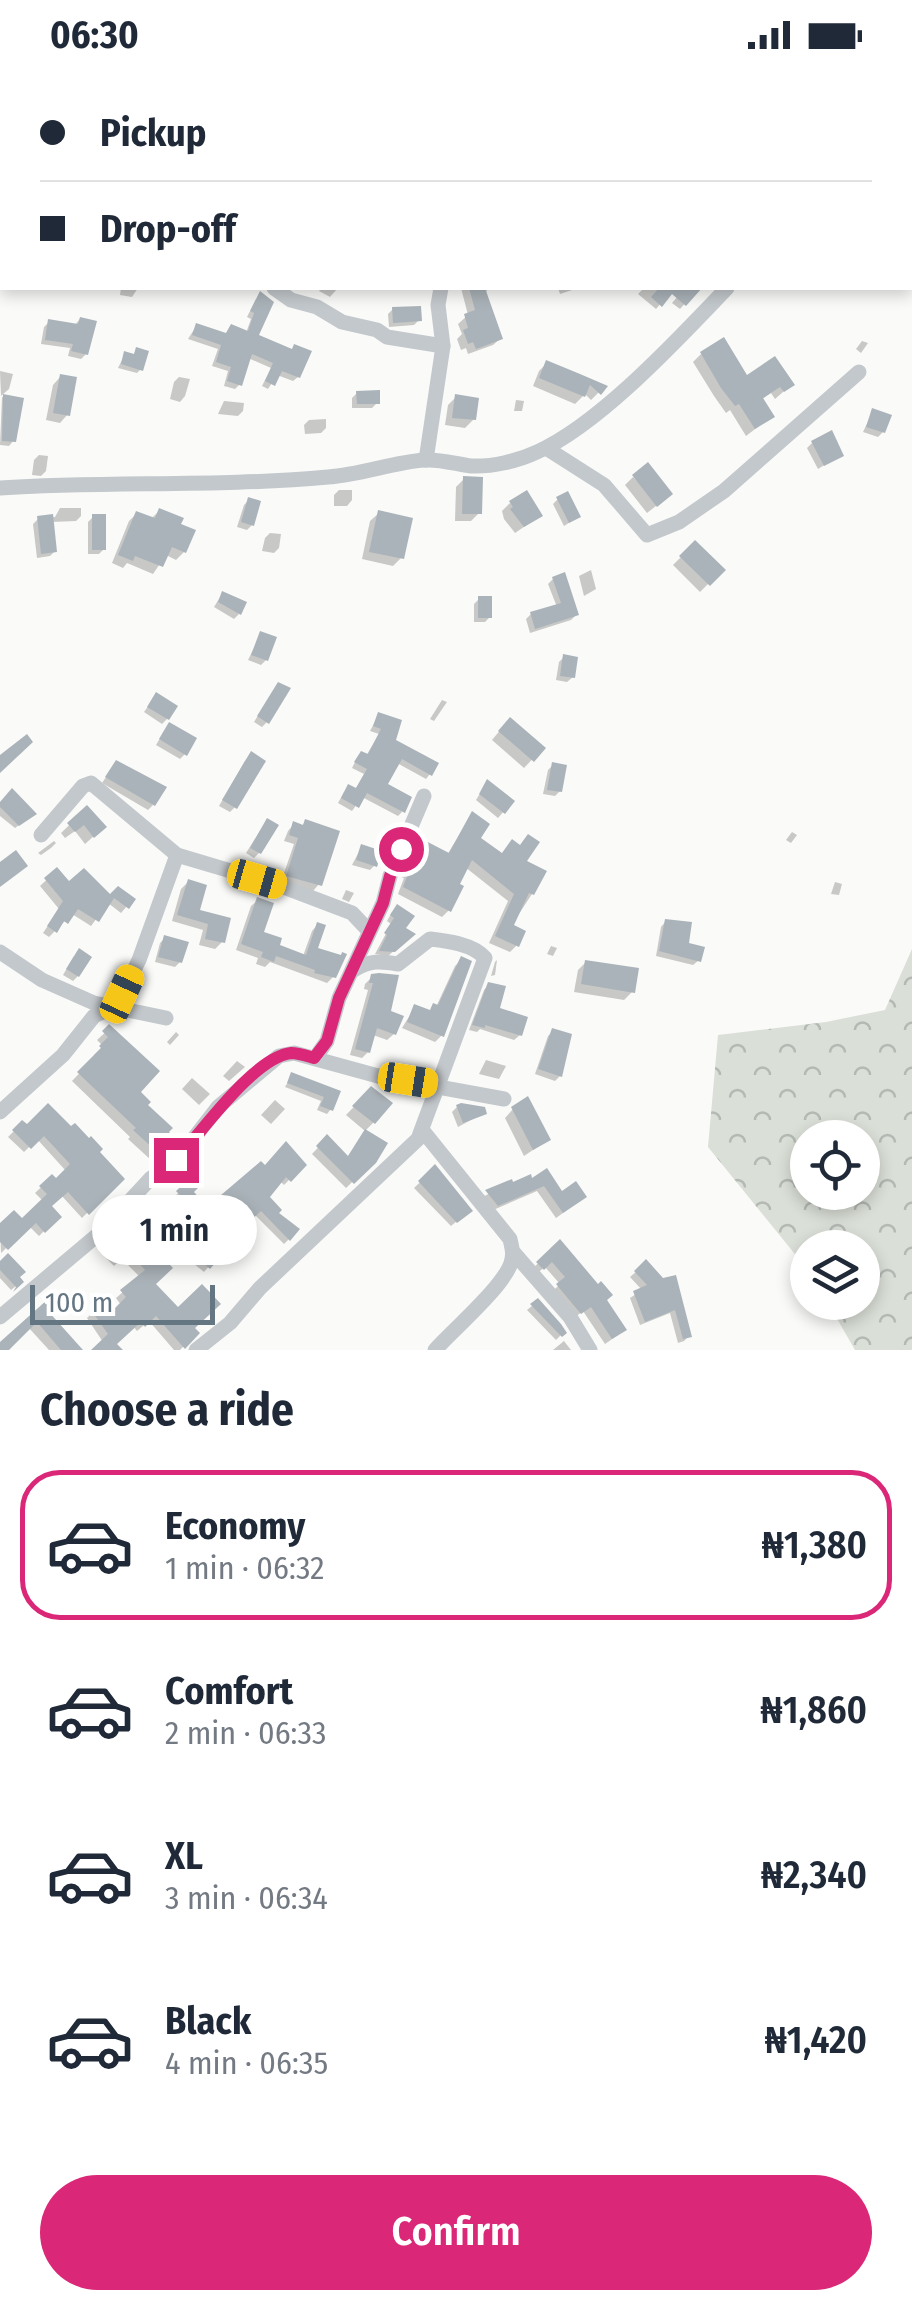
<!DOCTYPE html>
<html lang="en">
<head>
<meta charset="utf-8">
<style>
	body { margin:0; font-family:"Fira Sans Condensed",sans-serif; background:#f2f2f3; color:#1f2937; height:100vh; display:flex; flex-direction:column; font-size:38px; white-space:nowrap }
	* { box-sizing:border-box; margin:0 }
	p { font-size:32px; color:#747a83 }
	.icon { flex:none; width:55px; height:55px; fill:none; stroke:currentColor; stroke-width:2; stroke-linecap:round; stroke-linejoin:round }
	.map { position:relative; height:1280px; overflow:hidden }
	.panel { display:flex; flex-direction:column; background:#fff; flex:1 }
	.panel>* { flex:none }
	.top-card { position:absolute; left:0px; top:0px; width:912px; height:220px; box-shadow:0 5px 15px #0003; display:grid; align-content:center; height:220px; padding:0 40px; background:#fff }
	.buttons { position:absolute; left:790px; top:1050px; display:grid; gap:20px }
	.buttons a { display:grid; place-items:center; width:90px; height:90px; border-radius:50%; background:#fff; box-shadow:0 5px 15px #0003; font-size:50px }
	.scale { position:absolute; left:30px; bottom:25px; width:185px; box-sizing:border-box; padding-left:10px; border:5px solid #657683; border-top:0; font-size:28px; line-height:35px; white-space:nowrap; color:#657683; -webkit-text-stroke:8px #fff; paint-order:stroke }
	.end { position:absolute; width:45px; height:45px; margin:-22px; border:12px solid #db2777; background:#fff; box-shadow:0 0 0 5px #fff }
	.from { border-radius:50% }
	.bubble { position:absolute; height:70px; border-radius:35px; background:#fff; box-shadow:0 5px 15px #0003; font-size:32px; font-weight:600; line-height:70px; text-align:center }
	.car { position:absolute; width:30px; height:60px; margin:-30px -15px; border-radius:12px; box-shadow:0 0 8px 2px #0007; background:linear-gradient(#f5c518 24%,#345 0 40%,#f5c518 0 76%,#345 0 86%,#f5c518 0) }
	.top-card b { display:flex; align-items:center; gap:35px; height:95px; font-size:38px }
	.top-card b+b { border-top:2px solid #e0e1e3 }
	.top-card i { width:25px; height:25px; background:#1f2937 }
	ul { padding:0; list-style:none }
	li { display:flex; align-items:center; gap:30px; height:150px; margin:0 20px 15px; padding:0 20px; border:5px solid transparent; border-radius:40px }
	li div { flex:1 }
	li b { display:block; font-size:38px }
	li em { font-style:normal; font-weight:600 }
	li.active { border-color:#db2777 }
	li>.icon { width:90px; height:90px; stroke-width:1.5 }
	h2 { padding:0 40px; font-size:45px; line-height:120px }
	.action { display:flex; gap:20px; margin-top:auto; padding:20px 40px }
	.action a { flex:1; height:115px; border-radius:60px; background:#db2777; color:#fff; font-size:40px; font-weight:600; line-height:115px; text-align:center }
	.status { display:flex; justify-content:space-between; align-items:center; height:70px; padding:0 50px; background:#fff; direction:ltr }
	.status svg { height:28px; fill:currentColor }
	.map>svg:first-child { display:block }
	.forest { fill:url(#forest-crowns); fill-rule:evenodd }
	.shadow { fill:#0003 }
	.building { fill:#aab3b9 }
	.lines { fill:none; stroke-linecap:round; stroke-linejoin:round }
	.minor { stroke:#c3c8cc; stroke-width:15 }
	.route { stroke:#db2777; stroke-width:12 }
</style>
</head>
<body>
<div class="status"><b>06:30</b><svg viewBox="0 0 49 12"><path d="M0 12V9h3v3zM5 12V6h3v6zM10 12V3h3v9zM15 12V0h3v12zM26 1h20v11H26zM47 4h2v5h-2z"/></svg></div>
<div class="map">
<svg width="912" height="1280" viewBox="0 0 912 1280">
	<defs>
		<pattern id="forest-crowns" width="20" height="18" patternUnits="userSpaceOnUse" patternTransform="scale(2.5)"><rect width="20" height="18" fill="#dadfd7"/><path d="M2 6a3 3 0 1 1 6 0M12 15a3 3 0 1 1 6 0" fill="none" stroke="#b4b9b4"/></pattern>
	</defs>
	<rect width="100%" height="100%" fill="#fafaf8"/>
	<!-- forest -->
	<path class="forest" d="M912 879V1280H855L828 1233 862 1232V1178H808L807 1199 708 1077 718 965 826 952 885 940ZM808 1068H862V1122H808Z"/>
	<!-- shadow -->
	<g class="shadow">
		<path d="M123 0H207L122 2Z"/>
		<path d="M517 0H582V2Z"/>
		<path d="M0 82 2 83V105L0 104Z"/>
		<path d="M121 218H138L132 227 120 225Z"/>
		<path d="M321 218H338L330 227 319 221Z"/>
		<path d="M461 218H489L485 223 501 268 493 275 468 284 466 278 461 280 457 269 462 264 458 254 468 245Z"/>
		<path d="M558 218H578L560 224Z"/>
		<path d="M644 218H671L673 219 656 239 638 224Z"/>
		<path d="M685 218H699L680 239 672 233Z"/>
		<path d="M256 229V267L290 281 298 307 293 311 277 305 268 319 262 316 271 298 248 288 240 314 235 319 224 316 228 301 212 296 218 279 188 269 197 255 225 265 231 256 246 263 251 249 247 247Z"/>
		<path d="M393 239 419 250 414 255 389 257 388 244Z"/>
		<path d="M80 249 86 284 81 289 68 286 70 278 41 274 44 257 49 252 74 256Z"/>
		<path d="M862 271 868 273 861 283 856 279Z"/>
		<path d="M137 280 141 299 137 303 118 298 125 284 132 286Z"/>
		<path d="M701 284 746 309 791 315 775 329 771 323 761 330 772 346 746 366 730 340 726 343 714 326 693 292Z"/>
		<path d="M547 293 604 317 591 330 585 324 575 334 533 316 539 301Z"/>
		<path d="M0 301 13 304 9 319 1 326Z"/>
		<path d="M61 306 68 344 60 353 46 350 53 315Z"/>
		<path d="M179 307 190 309 185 326 180 332 170 329 174 312Z"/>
		<path d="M357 323 377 333 372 338H352V328Z"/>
		<path d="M2 327 21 330 14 370 9 376 0 375Z"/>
		<path d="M456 327 474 349 465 358 445 355 448 335Z"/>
		<path d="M516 330 524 331 522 341H514Z"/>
		<path d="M224 331 244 333 243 341 238 346 218 344Z"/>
		<path d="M873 341 883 362 878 367 863 362Z"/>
		<path d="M326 349V358L321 363 305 364 304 355 309 350Z"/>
		<path d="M812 373 841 385 818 399 807 378Z"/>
		<path d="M39 385 48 386 46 401 41 406 32 405 34 390Z"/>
		<path d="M633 407 661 432 647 443 625 415Z"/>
		<path d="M464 409 479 443 471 451H455L456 417Z"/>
		<path d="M339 420H352V430L347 436H334V425Z"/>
		<path d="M558 429 578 447 564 456 553 434Z"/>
		<path d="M249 430 252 455 247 460 237 457 244 435Z"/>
		<path d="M510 433 540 446 515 463 504 449 502 441Z"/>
		<path d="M60 438H81V446L76 451 51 452 55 481 50 486 37 488 33 454 38 449 55 447Z"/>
		<path d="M159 441 184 482 176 490 166 485 153 504 127 493 123 498 112 493 129 451 136 444 151 449Z"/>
		<path d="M379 443 401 488 393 496 362 489 370 451Z"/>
		<path d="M93 447 104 479 99 484H88V452Z"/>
		<path d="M270 463 281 464 279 478 274 483 262 481 265 468Z"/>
		<path d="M695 473 722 500 700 522 673 495Z"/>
		<path d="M591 500 596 519 584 526 579 506Z"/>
		<path d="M553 509 576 545 571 550 530 563 526 549 531 544 557 537 548 514Z"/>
		<path d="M222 524 239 544 234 549 214 537Z"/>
		<path d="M479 529 490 547 485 552H474V534Z"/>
		<path d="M261 564 266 590 261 595 248 590Z"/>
		<path d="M564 587 573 607 567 612 556 610 559 592Z"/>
		<path d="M273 621 267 652 262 657 254 652Z"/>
		<path d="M156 625 167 649 162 654 144 642Z"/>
		<path d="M442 630 447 632 434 651 430 649Z"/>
		<path d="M379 644 393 671 430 704 426 709 397 693 385 715 402 742 398 746 362 727 352 741 338 733 344 722 355 720 364 704 352 698 357 688 366 686 379 664 370 661Z"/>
		<path d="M502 658 543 678 524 698 492 670Z"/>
		<path d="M165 660 185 684 180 689 156 675Z"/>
		<path d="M246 689 235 737 230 742 219 736Z"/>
		<path d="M553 695 560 721 555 726 543 724 548 700Z"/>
		<path d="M112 698 153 735 148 740 102 713Z"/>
		<path d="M487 712 512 732 498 748 476 730Z"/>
		<path d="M0 735 29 748 15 758 0 746Z"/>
		<path d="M87 738 104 757 85 774 75 761 65 768 61 763Z"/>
		<path d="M472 744 477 769 501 786 519 777 524 792 532 824 511 856 517 875 510 882 489 873 508 831 465 797 449 840 442 847 398 824 404 808 401 807 415 779 422 772 447 785Z"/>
		<path d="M306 752 319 814 313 821 281 812 294 774 284 771 288 761 294 754 300 757Z"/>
		<path d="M263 756 259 783 254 788 246 783Z"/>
		<path d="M792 762 797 765 791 773 786 770Z"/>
		<path d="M54 771 56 773 51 778 41 785 38 783Z"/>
		<path d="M362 776 375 795 370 800 352 795Z"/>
		<path d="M57 800 69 815 110 827 133 829 121 843 108 833 91 856 72 844 49 867 43 863 59 839 40 816Z"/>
		<path d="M188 812 196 842 228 849 222 872 215 879 199 875 203 860 172 851 181 819Z"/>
		<path d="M835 812 842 814 839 825 831 824Z"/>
		<path d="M346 820 354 823 349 832 342 829Z"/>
		<path d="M258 830 261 863 276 877 303 886 312 861 318 854 315 879 334 906 327 913 270 892 265 897 256 894 258 888 236 880 251 836Z"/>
		<path d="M392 842 403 859 412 865 388 886 375 884 391 854 387 851Z"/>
		<path d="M666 851 699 890 693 895 656 886 661 857Z"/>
		<path d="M165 868 180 892 175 897 155 892 160 873Z"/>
		<path d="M551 876 557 878 553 886 547 884Z"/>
		<path d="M74 886 78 906 73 911 63 905Z"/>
		<path d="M462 889 469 893 441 966 435 972 402 958 415 937 427 942 436 937 455 896Z"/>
		<path d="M497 890 495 905 491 906 495 892Z"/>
		<path d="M586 892 632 922 624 930 574 922 578 900Z"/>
		<path d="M372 907 394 964 387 970 373 965 368 982 362 988 350 985 368 920 364 919 365 914Z"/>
		<path d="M489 914 497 939 520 965 514 970 480 959 477 962 469 960 484 920Z"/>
		<path d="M110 958 144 1035 174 1071 149 1095 151 1090 128 1069 130 1067 72 1011 96 986 94 985 103 976 97 970Z"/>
		<path d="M553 961 560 1006 555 1011 535 1004 548 966Z"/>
		<path d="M176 962 179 965 170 975 167 972Z"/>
		<path d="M486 990 506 996 499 1009 479 1004Z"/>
		<path d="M237 991 245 997 229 1011 223 1006Z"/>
		<path d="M292 1005 338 1023 331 1039 327 1044 317 1040 321 1031 285 1017Z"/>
		<path d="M192 1008 210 1024 199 1035 182 1019Z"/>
		<path d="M371 1019 374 1052 365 1061 346 1045Z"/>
		<path d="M275 1030 285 1039 271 1054 261 1045Z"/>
		<path d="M457 1037 484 1043 458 1057 452 1042Z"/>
		<path d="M513 1039 548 1070 524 1086 505 1048Z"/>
		<path d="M22 1053 97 1083 121 1109 82 1148 61 1125 49 1137 53 1152 39 1166 29 1156 1 1183 0 1157 22 1151 43 1131 35 1123 52 1107 56 1111 66 1101 37 1069 24 1082 8 1067Z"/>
		<path d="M365 1062 374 1091 346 1118 312 1084 327 1068 347 1088Z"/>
		<path d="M304 1095 284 1115 280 1111 267 1128 289 1169 284 1174 254 1144 231 1165 240 1175 225 1190 220 1184 204 1202 189 1190 193 1185 180 1172 195 1157 185 1146 188 1143 173 1128 189 1113 190 1122 207 1141 264 1099Z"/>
		<path d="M435 1098 464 1145 451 1156 414 1118Z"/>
		<path d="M546 1102 562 1124 577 1133 556 1148 537 1121 491 1141 481 1128 510 1112H531Z"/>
		<path d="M560 1173 604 1230 618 1265 605 1274 583 1241 574 1248 552 1222 560 1214 545 1197 536 1204 532 1199Z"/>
		<path d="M120 1174 128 1183 114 1196 106 1188Z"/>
		<path d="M148 1175 153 1215 196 1263 180 1280H174L149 1251 137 1261 133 1256 114 1274 119 1280H95L103 1272 87 1248 102 1233 112 1245 121 1235 116 1228 140 1207 128 1195Z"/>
		<path d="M646 1193 663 1211 689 1266 684 1271 678 1273 670 1243 640 1255 630 1228 642 1220 630 1207Z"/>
		<path d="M0 1195 21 1212 11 1220 0 1208Z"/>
		<path d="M538 1231 563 1263 556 1270 527 1240Z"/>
		<path d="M46 1240 80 1280H49L28 1257 5 1280H0V1275Z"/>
		<path d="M564 1271 571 1280H553Z"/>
	</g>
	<!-- building -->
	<g class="building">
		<path d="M469 218H485L503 269 476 279 473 272 468 274 463 260 468 258 464 244 475 240Z"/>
		<path d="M659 218H702L686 236 672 224 662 237 651 227Z"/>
		<path d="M260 221 274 232 259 265 292 279 294 274 312 281 300 308 282 301 275 316 265 311 273 293 252 284 242 316 227 311 231 297 216 292 221 275 192 265 196 253 226 263 231 254 248 261 254 243 250 241Z"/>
		<path d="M421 236 422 251 393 253 392 237Z"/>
		<path d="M80 247 97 251 88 285 71 281 73 274 45 270 48 249 78 254Z"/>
		<path d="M724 267 747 305 775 286 795 315 784 322 780 317 763 328 775 347 755 359 739 334 735 336 721 318 700 282Z"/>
		<path d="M136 277 149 281 143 301 121 294 124 281 134 284Z"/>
		<path d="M546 290 580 304 608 316 601 325 590 315 585 327 539 308Z"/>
		<path d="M60 304 77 307 70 346 53 343Z"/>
		<path d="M380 320V334H357L356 321Z"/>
		<path d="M3 324 24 328 16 372 2 371Z"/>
		<path d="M455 324 479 328 476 350 452 348Z"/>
		<path d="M872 338 892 345 885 363 866 357Z"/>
		<path d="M832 360 844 386 824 396 811 371Z"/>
		<path d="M648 392 673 424 657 437 632 405Z"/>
		<path d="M463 406 483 407 482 444H462Z"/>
		<path d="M527 420 543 446 524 457 510 439 513 437 509 431Z"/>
		<path d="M568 421 581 447 569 453 556 427Z"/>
		<path d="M248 427 261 431 254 456 241 452Z"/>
		<path d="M159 438 184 448 181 454 196 460 186 483 172 477 163 497 135 486 133 491 118 485 136 441 155 448Z"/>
		<path d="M378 440 413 448 404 489 369 482Z"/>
		<path d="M53 444 57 482 41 484 37 446Z"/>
		<rect x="92" y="444" width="14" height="36"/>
		<path d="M695 470 726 500 710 516 679 486Z"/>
		<path d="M565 502 579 545 535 559 530 542 561 533 552 507Z"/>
		<path d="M222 521 247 532 241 545 218 532Z"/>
		<rect x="478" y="526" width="14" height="22"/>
		<path d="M260 561 277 567 268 591 251 585Z"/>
		<path d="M563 584 578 587 575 608 560 606Z"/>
		<path d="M278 612 291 618 269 654 257 646Z"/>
		<path d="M156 622 178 636 169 650 147 637Z"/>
		<path d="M378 642 402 650 396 670 439 693 432 706 402 689 388 714 412 727 405 743 367 723 359 738 341 728 348 714 356 718 367 699 354 692 361 681 368 684 381 659 373 656Z"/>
		<path d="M510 647 546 678 534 692 498 661Z"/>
		<path d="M169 652 197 668 187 686 159 669Z"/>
		<path d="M27 664 33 672 0 703V685Z"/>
		<path d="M251 681 266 691 237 739 222 730Z"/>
		<path d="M116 690 167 717 155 736 105 707Z"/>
		<path d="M552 692 567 695 562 722 547 720Z"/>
		<path d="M487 709 515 731 505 744 479 724Z"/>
		<path d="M12 718 37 744 19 756 0 737V732Z"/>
		<path d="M87 735 107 757 94 768 84 755 75 762 67 753Z"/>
		<path d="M472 741 490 754 481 768 502 783 512 769 520 775 528 764 540 772 527 791 547 801 534 825 529 823 514 855 526 861 519 877 495 866 514 824 472 790 460 814 464 816 451 842 403 817 409 801 406 800 422 769 449 783Z"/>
		<path d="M267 748 279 755 261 784 250 778Z"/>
		<path d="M305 749 340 761 322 816 286 806 298 768 289 765 293 751 303 755Z"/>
		<path d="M361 774 382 781 377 797 356 790Z"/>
		<path d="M16 780 28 796 0 817V792Z"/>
		<path d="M57 797 69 811 84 798 110 824 118 816 136 829 129 839 114 828 99 852 78 839 68 854 64 851 57 863 47 856 63 831 44 808Z"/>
		<path d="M188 809 207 815 200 840 231 848 225 873 205 869 208 854 177 845Z"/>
		<path d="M257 827 274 833 264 862 282 868 280 875 306 885 317 852 326 855 318 878 341 885 342 882 347 884 336 908 314 903 315 900 276 886 274 892 261 887 263 882 241 874Z"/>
		<path d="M397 834 415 846 406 858 416 864 395 882 379 881 387 865 384 863 394 848 390 845Z"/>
		<path d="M665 849 692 852 689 873 705 877 701 892 659 881Z"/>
		<path d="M164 865 189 872 182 893 158 887Z"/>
		<path d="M79 878 92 887 79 907 66 899Z"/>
		<path d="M461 886 472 891 444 967 407 952 414 934 430 940 433 933 438 935Z"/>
		<path d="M585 890 639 898 635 923 581 914Z"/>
		<path d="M379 903 399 905 391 941 404 946 396 965 377 958 370 983 355 979 373 913H369L371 904Z"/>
		<path d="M488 912 506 916 500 938 528 947 522 966 485 955V958L472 955Z"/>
		<path d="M109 954 160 1001 141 1022 151 1032 148 1035 173 1058 169 1062 178 1071 158 1090 153 1085 156 1081 133 1060 136 1058 77 1002 101 978 99 976 108 967 102 961Z"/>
		<path d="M552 958 572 964 562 1007 538 999Z"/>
		<path d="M291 1002 341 1021 333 1041 320 1036 324 1027 287 1013Z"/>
		<path d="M371 1016 393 1033 375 1054 352 1036Z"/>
		<path d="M528 1026 551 1070 533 1080 511 1037Z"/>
		<path d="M48 1033 71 1056 75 1053 89 1068 91 1066 103 1079 100 1082 125 1109 89 1145 68 1122 52 1136 62 1147 45 1163 36 1153 8 1180 0 1172V1153L14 1140 22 1148 47 1124 39 1116 52 1104 56 1108 70 1094 44 1066 31 1079 12 1060 22 1050 27 1054Z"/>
		<path d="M461 1033 485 1037 487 1044 463 1053 456 1035Z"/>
		<path d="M365 1059 388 1073 376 1093 354 1114 316 1076 327 1064 348 1086Z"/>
		<path d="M286 1071 307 1095 291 1112 286 1107 270 1127 282 1140 279 1143 300 1159 290 1171 261 1141 235 1165 244 1175 232 1187 226 1181 210 1199 192 1183 196 1179 183 1165 198 1151 188 1139 191 1137 176 1121 189 1109 198 1118 194 1122 207 1137 261 1091 265 1095Z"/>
		<path d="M435 1094 473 1141 457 1153 418 1111Z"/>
		<path d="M547 1098 562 1121 576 1111 587 1127 563 1143 544 1116 498 1136 485 1120 512 1109 513 1112 531 1104 532 1108Z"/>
		<path d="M560 1169 598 1214 601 1211 613 1225 607 1230 627 1260 612 1269 591 1237 581 1244 556 1214 565 1207 552 1192 544 1200 536 1192Z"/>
		<path d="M148 1172 173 1198 156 1214 178 1237 202 1214 221 1234 195 1258 200 1263 185 1279 156 1246 145 1257 141 1252 117 1274 123 1280H91L108 1264 91 1240 103 1230 112 1241 126 1227 120 1220 145 1200 133 1186Z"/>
		<path d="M8 1183 26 1202 20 1207 24 1212 13 1222 16 1217 0 1200V1191Z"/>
		<path d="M646 1189 663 1208 676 1205 692 1267 683 1269 675 1240 645 1252 633 1221 647 1215 634 1201Z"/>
		<path d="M538 1228 561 1254 567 1263 562 1267 530 1234Z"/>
		<path d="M47 1230 53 1236 48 1241 83 1280H61L37 1252 9 1280H0V1272Z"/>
	</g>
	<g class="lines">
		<!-- minor -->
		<g class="minor">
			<path d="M115 2 116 0"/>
			<path d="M466 2V0"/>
			<path d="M910 48 912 46"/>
			<path d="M0 66 2 67"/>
			<path d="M274 218 291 230 317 237 342 252 377 260 387 267 443 276"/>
			<path d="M546 378 604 415 647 465 679 452 724 421 859 302"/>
			<path d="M426 390 443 276 438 235 441 218"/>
			<path d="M0 418C109 411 219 417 328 407 361 405 393 392 425 390 440 389 456 394 471 396 492 397 518 391 537 382 600 354 679 268 727 218"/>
			<path d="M41 765 83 716 91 713 177 785 281 816 352 843 368 860"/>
			<path d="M0 882 42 910 94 933 166 948"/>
			<path d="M315 988 327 971 339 928 383 833 390 806 424 726"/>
			<path d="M0 1042 63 985 94 946 116 936 139 890 177 785"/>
			<path d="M423 1061 510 1169C512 1178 514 1184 511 1193 503 1217 454 1259 435 1280"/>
			<path d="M514 1183 570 1247 590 1280"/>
			<path d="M0 1247 101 1162 150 1109 177 1090 218 1037 279 986 294 983 378 1006 504 1029"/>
			<path d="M196 1280 230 1253 260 1218 418 1069 485 888C473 874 447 871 430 869L398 894C380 891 370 890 354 900"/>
		</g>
	</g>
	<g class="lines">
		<!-- route -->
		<path class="route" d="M176 1090C201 1063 254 987 291 983 299 983 307 986 314 988L327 971 339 928 383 833 390 806 401 779"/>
	</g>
</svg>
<div class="buttons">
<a><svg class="icon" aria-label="locate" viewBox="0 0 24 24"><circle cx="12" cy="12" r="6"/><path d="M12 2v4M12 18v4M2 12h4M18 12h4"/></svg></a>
<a><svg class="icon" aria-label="layers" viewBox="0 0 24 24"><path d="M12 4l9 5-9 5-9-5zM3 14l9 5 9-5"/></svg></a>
</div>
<div class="scale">100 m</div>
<i class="end from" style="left:401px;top:779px"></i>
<i class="end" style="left:176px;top:1090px"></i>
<div class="bubble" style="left:92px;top:1125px;width:165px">1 min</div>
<i class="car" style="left:257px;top:809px;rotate:106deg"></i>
<i class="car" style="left:122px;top:924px;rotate:25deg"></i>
<i class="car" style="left:408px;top:1010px;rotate:99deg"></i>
<div class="top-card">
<b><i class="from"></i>Pickup</b>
<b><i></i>Drop-off</b>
</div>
</div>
<section class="panel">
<h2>Choose a ride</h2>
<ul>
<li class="active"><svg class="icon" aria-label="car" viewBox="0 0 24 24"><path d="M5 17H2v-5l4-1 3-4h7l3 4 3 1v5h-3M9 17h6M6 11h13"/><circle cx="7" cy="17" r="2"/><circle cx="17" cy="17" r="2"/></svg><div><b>Economy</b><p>1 min · 06:32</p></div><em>₦1,380</em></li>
<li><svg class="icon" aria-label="car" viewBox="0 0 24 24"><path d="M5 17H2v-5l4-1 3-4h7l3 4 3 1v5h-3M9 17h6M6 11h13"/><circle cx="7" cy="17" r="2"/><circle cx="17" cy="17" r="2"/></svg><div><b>Comfort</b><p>2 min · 06:33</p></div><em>₦1,860</em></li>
<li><svg class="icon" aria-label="car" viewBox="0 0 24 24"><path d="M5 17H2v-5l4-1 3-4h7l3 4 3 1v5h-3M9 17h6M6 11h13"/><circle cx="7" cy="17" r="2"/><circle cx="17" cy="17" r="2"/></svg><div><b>XL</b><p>3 min · 06:34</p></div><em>₦2,340</em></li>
<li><svg class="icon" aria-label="car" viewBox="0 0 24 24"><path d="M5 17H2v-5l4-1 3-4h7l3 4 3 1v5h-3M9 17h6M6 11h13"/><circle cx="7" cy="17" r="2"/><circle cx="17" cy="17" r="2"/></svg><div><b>Black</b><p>4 min · 06:35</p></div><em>₦1,420</em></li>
</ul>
<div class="action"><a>Confirm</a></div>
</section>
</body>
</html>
